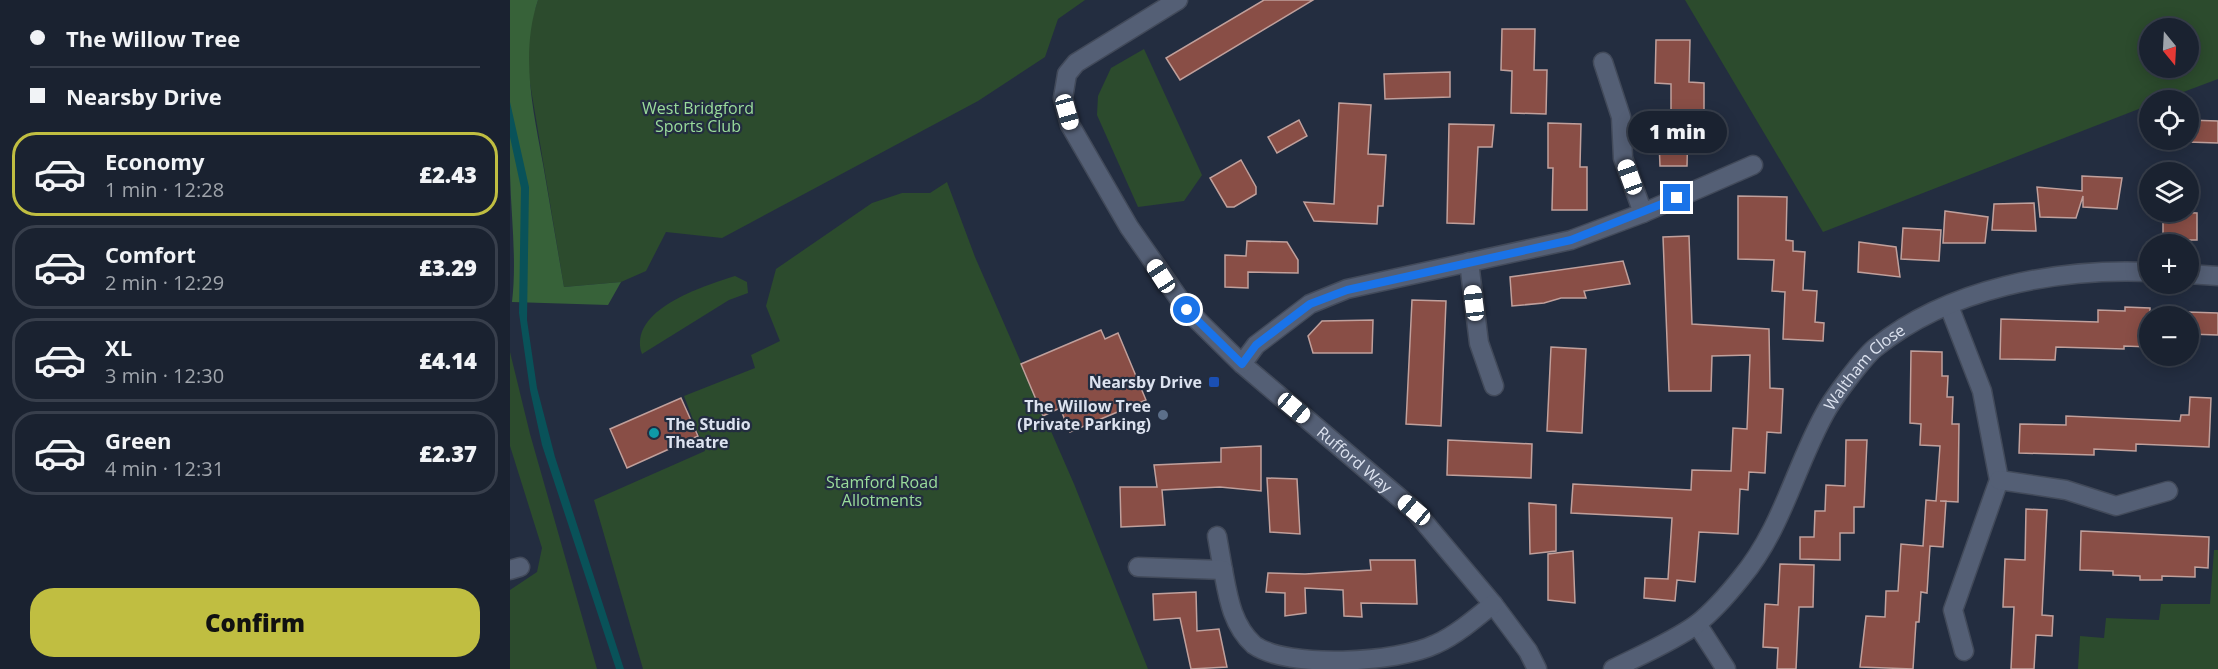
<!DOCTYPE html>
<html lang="en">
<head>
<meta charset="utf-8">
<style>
	body { margin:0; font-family:"Open Sans",sans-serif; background:#232a38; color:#f1f3f6; height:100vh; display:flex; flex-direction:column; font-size:22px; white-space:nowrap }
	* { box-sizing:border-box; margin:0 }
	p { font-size:20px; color:#9fa4ab }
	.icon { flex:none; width:33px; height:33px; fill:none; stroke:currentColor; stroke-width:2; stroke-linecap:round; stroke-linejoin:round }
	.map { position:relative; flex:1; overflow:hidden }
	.panel { display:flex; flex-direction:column; background:#1a2230; width:510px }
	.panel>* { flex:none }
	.guide { display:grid; align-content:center; height:132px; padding:0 30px; background:#1a2230 }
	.needle { width:39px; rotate:162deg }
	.fabs { position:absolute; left:1629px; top:18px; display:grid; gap:12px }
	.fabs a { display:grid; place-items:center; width:60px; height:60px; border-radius:50%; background:#1a2230; box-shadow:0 3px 15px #0003,0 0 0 2px #383f4c; font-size:30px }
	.end { position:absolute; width:27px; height:27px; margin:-14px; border:8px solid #1a73e8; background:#fff; box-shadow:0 0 0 3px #fff }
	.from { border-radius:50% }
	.bubble { position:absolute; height:42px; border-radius:21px; background:#1a2230; box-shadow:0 3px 15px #0003,0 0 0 2px #383f4c; font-size:20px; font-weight:800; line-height:42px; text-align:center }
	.car { position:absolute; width:18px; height:36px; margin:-18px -9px; border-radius:8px; box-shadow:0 0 4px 2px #0007; background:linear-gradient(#fff 24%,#345 0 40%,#fff 0 76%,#345 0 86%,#fff 0) }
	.guide b { display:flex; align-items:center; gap:21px; height:57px; font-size:22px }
	.guide b+b { border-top:2px solid #383f4c }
	.guide i { width:15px; height:15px; background:#f1f3f6 }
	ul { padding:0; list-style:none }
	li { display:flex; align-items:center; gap:18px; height:84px; margin:0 12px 9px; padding:0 18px; border:3px solid #383f4c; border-radius:24px }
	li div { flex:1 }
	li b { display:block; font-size:22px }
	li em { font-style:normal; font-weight:800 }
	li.active { border-color:#c0be41 }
	li>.icon { width:54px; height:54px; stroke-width:1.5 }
	.action { display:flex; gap:12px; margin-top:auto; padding:12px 30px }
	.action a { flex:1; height:69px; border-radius:24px; background:#c0be41; color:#111; font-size:24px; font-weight:800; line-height:69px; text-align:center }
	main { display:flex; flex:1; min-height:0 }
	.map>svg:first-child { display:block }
	.green { fill:#2c4b2d; fill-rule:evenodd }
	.forest { fill:#376239 }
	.water { fill:#095259 }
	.building { fill:#894e46; stroke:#c0a09c; stroke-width:1.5 }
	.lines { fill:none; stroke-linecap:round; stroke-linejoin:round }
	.minor-casing { stroke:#424a5a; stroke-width:21 }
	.minor { stroke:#545f75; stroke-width:18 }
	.route { stroke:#1a73e8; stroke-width:8 }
	.transit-dot { fill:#1a4fb4; stroke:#232d40; stroke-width:2 }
	.service-dot { fill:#5c6f8a; stroke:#232d40; stroke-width:2 }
	.culture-dot { fill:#0f9aa8; stroke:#232d40; stroke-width:2 }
	.labels { text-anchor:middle; stroke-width:4.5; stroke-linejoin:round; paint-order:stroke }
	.park-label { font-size:16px; fill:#9adc9b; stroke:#232d40 }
	.street-label { font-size:16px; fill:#dce2ef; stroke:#232d40 }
	.poi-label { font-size:16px; font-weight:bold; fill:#dce2ef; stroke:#232d40; text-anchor:end }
</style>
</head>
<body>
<main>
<section class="panel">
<div class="guide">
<b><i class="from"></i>The Willow Tree</b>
<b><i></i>Nearsby Drive</b>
</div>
<ul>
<li class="active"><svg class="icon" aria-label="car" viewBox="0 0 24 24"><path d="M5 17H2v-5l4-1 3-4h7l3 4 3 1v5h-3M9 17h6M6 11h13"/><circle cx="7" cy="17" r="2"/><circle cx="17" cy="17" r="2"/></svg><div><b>Economy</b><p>1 min · 12:28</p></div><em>£2.43</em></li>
<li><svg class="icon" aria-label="car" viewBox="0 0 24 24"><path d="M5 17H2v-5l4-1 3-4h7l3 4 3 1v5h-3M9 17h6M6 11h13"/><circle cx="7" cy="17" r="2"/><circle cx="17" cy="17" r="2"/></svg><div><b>Comfort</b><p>2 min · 12:29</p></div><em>£3.29</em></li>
<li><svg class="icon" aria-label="car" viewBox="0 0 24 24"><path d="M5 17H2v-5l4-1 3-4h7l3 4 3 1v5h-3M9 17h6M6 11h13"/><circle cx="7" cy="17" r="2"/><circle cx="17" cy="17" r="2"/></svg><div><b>XL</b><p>3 min · 12:30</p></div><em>£4.14</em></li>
<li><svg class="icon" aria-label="car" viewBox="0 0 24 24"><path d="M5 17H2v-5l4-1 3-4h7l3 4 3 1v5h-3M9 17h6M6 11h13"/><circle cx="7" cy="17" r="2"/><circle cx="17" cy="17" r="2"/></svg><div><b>Green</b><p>4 min · 12:31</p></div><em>£2.37</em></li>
</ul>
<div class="action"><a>Confirm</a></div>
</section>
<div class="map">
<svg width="1708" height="669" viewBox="0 0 1708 669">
	<rect width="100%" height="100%" fill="#232d40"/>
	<!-- green -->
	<g class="green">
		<path d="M28 0H575L548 19 535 57 468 101 212 238 156 232 136 271 111 282 54 287 17 65 20 24Z"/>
		<path d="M1175 0H1708V79L1652 100H1640L1639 105 1313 232ZM1640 28H1678V68H1640Z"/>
		<path d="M634 49 692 175 674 201 628 207 587 115 588 96 601 68Z"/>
		<path d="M437 182 465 257 564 484 638 669H133L84 500 195 451 174 396 245 368 241 355 270 341 256 306 266 269 362 203 392 193H420Z"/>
		<path d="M225 276 237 282 238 293 219 300 132 354C117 310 193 286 225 276Z"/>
		<path d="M0 352 20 434 87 669H0V590L27 572 32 548 0 446Z"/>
		<path d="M1704 550H1708V669H1568L1570 636 1594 638 1596 618 1649 620 1651 604H1700Z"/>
	</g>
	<!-- forest -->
	<path class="forest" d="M0 0H28C10 54 23 109 33 164 40 205 47 246 54 287L111 282 98 305 2 302C7 259 1 217 0 174 0 116 0 58 0 0Z"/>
	<!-- water -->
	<path class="water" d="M0 102 19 187 17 320 27 388 45 457 114 669H106L32 445 20 390 9 313 11 188 0 137Z"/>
	<!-- building -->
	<g class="building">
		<path d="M754 0H803L670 80 656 58Z"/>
		<path d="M992 29H1025L1024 70H1037L1036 114 1001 113 1002 71 991 70Z"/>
		<path d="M1146 40H1180L1179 82 1194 83V126H1178L1177 166H1150L1149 141 1123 137V123L1161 124V84L1145 83Z"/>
		<path d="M940 72V97L875 99 874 74Z"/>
		<path d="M829 103 861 105 858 154 876 155 873 206H868L867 224 804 221 794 202 824 204Z"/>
		<path d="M789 120 797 136 767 153 758 137Z"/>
		<path d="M1678 120 1708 121V143L1678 142Z"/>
		<path d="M1038 123 1071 124 1070 167H1077V210H1042L1043 168H1038Z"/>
		<path d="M939 124 984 125 982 147H968L964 224 937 223Z"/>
		<path d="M731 160 746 187V194L724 207H717L700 178Z"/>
		<path d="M1572 176 1612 178 1607 209 1573 207V196L1566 218 1530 217 1527 187 1572 191Z"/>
		<path d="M1228 196 1277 197 1276 240 1283 241V251L1295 252 1293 290 1307 291 1305 322 1314 323 1313 341 1273 339 1275 292 1262 291 1264 260 1228 259Z"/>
		<path d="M1524 203 1526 231 1482 230 1484 204Z"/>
		<path d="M1435 211 1478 217 1475 243H1433Z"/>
		<path d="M1653 212 1687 213V240H1653Z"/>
		<path d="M1393 228 1431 230 1429 261 1391 259Z"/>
		<path d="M1179 236 1182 324 1259 329 1260 388 1273 389 1271 433 1257 432 1255 473 1239 472 1238 490 1230 489 1228 534 1189 532 1185 582 1167 580 1165 601 1134 598 1135 578 1158 579 1162 518 1061 513 1063 484 1181 490 1182 470 1221 471 1223 428 1237 429 1240 355 1202 356 1201 391H1159L1153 237Z"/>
		<path d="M737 241 777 242 788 260V273L738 272V288L715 287V255L736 256Z"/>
		<path d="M1349 242 1386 247 1390 277 1348 272Z"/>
		<path d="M1113 261 1120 284 1074 291 1076 298H1051L1034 303 1002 306 1000 277Z"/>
		<path d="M902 300 936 301 931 426 896 424Z"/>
		<path d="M1615 307 1640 308V347L1614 346V349L1546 347 1545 360 1490 359 1491 319 1588 322V310L1615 311Z"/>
		<path d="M1678 312 1708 313V335L1678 334Z"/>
		<path d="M863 320 862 353H803L798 336 812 321Z"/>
		<path d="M591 330 595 339 608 333 636 400 560 432 550 408 533 416 511 364Z"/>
		<path d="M1041 347 1076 349 1072 433 1037 431Z"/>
		<path d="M1401 351 1432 352V376H1438L1437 397H1443L1442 424H1449L1448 502 1430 501H1436L1433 547 1420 546 1417 593 1411 592 1409 622H1406L1403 669 1350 667 1356 616 1375 617 1376 591H1388L1391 544 1413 546 1416 500 1426 501 1430 446 1410 445 1411 424 1400 423Z"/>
		<path d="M1680 397 1701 398 1699 447 1626 444V451L1584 449V455L1509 453 1510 424 1556 425V416L1670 421 1671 415H1679Z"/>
		<path d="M171 398 188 436 117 468 100 429Z"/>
		<path d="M938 440 1022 444 1021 478 937 475Z"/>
		<path d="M1336 440H1357L1354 507H1344V533H1330V560L1290 559V537H1304L1305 511H1315L1316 485 1335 486Z"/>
		<path d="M751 446V491L710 487 652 490 655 525 611 527 610 487H647L644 465 711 462V448Z"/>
		<path d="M757 478 787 479 790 534 760 532Z"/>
		<path d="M1019 503 1046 505V551L1020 554Z"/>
		<path d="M1516 509 1537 510 1532 615 1543 616 1542 636 1526 635 1524 669H1501L1504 607H1493L1495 559 1515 560Z"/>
		<path d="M1571 531 1699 537 1698 568 1685 567V577L1652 576V580H1630V576L1603 575V571L1570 570Z"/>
		<path d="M1063 551 1065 603 1038 600V554Z"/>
		<path d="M860 560H905L907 604 851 603 852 617 834 616 833 590 795 588 796 613 775 616V593L756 592 758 573 795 574 861 570Z"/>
		<path d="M1270 564 1304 565 1303 607H1289L1286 669H1267L1268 648 1253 647 1255 604 1268 605Z"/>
		<path d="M686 592 687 631 709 629 717 667 681 669 670 618 644 620 643 594Z"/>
	</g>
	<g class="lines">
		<defs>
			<g id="minor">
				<path id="s1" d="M668 0 566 63 557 74 553 98 560 125 619 227 677 310 732 364 904 510 983 604 1018 651 1027 669"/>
				<path d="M1093 62 1111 117 1113 158 1133 213"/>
				<path d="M959 262 969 343 984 386"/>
				<path d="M1678 274 1708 276"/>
				<path d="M1439 306 1472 391 1489 480 1443 610 1454 651"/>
				<path d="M732 364 746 345 800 304 837 289 1061 240 1133 213 1243 165"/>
				<path d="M1489 480 1556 490 1606 506 1658 491"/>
				<path d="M707 536 713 570"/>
				<path d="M628 567 713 570C718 597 722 625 744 645 778 669 887 663 926 644 946 635 966 618 983 604"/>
				<path d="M0 570 10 567"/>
				<path d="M1187 624 1216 669"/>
				<path id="s2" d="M1103 669C1129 656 1164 641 1187 624 1202 612 1219 593 1231 578 1272 529 1285 467 1315 413 1323 398 1353 358 1365 348 1439 288 1547 268 1640 272"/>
			</g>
		</defs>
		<!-- minor casing -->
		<use href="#minor" class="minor-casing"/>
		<!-- minor -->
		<use href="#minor" class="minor"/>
	</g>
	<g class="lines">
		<!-- route -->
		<path class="route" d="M677 310 732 364 746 345 800 304 837 290 1061 240 1167 198"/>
	</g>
	<!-- markers -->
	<rect class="transit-dot" x="698" y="376" width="12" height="12" rx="3"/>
	<circle class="service-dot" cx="653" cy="415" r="6"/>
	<circle class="culture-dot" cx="144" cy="433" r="6"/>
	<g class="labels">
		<!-- park labels -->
		<g class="park-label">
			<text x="188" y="114">West Bridgford<tspan x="188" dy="18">Sports Club</tspan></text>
			<text x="372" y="488">Stamford Road<tspan x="372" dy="18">Allotments</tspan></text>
		</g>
		<!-- street labels -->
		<g class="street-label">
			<text dy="6" stroke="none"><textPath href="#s2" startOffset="406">Waltham Close</textPath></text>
			<text dy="6" stroke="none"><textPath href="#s1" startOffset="630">Rufford Way</textPath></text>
		</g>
		<!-- poi labels -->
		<g class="poi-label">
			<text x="692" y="388">Nearsby Drive</text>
			<text x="641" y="412">The Willow Tree<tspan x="641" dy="18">(Private Parking)</tspan></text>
			<text x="156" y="430" text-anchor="start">The Studio<tspan x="156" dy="18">Theatre</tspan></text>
		</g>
	</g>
</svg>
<div class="fabs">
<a><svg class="needle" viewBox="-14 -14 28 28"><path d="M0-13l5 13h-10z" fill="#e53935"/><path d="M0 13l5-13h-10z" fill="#9fa4ab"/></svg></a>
<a><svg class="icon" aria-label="locate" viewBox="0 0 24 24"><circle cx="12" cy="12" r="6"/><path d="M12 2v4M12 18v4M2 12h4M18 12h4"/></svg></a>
<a><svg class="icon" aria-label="layers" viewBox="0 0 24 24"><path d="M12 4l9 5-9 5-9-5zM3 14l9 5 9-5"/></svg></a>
<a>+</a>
<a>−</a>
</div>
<i class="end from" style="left:677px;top:310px"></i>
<i class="end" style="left:1167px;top:198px"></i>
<div class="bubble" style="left:1118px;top:111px;width:99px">1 min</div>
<i class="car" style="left:557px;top:112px;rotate:164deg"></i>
<i class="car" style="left:1120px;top:177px;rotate:340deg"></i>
<i class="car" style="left:651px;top:276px;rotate:327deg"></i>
<i class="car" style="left:964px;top:303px;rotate:353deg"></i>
<i class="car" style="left:784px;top:408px;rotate:130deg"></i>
<i class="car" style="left:904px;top:510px;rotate:310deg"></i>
</div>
</main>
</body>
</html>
